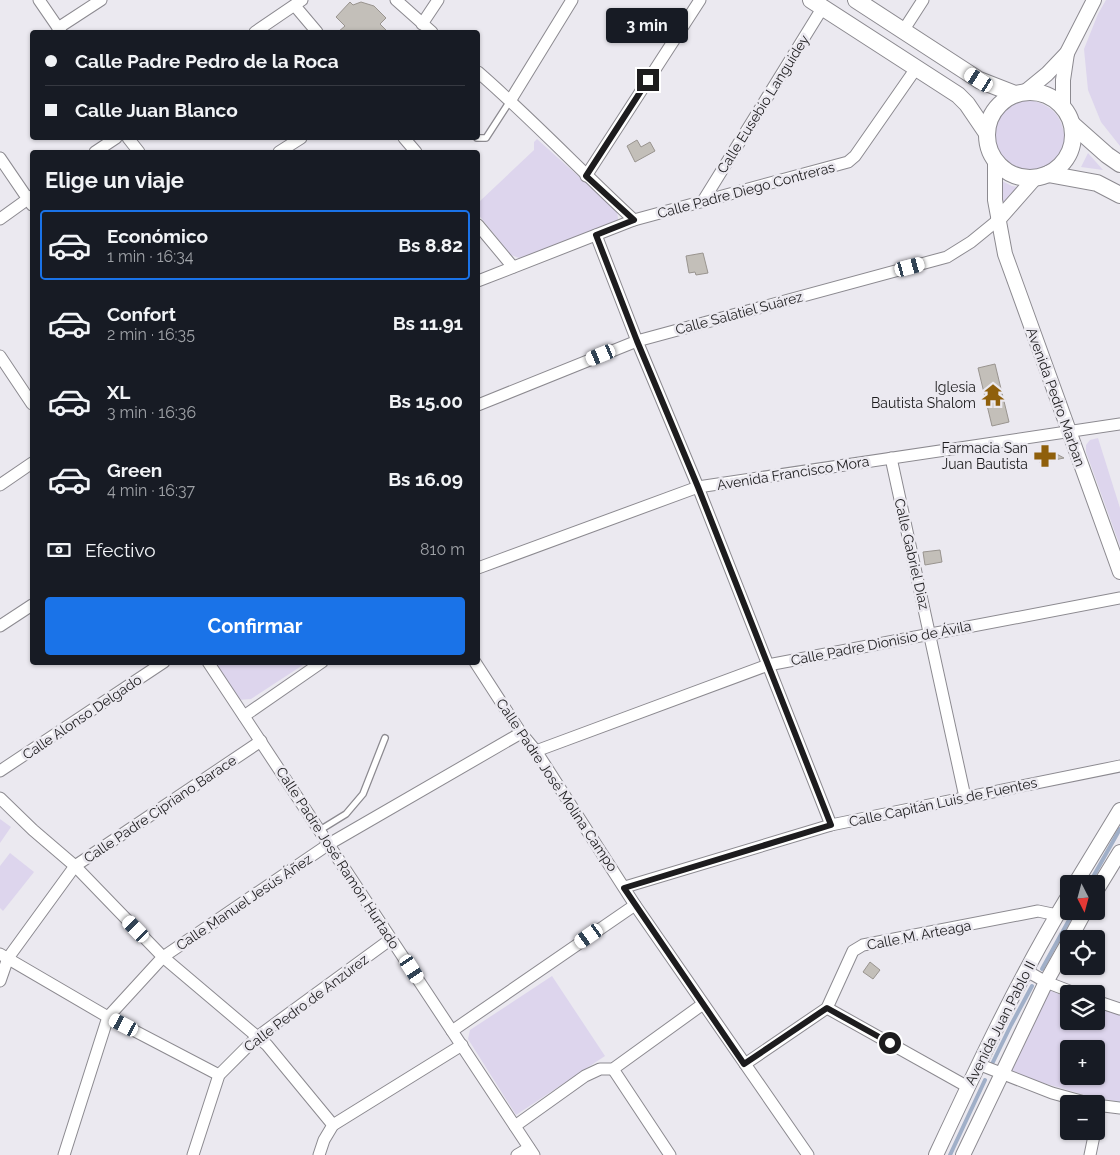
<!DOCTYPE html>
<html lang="es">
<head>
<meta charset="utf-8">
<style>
	body { margin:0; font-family:Raleway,sans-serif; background:#242831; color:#f1f3f6; height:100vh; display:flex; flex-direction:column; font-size:19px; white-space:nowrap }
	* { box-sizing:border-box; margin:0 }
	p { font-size:16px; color:#9ea1a6 }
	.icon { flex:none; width:28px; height:28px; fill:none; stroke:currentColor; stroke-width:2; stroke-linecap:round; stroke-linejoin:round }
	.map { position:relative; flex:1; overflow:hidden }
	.side { position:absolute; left:30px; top:150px; width:450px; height:515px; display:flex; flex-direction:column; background:#171b24; border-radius:5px; box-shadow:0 1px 4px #0004 }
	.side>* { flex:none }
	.guide { position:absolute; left:30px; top:30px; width:450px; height:110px; border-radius:5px; box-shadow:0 1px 4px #0004; display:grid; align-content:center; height:110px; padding:0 15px; background:#171b24 }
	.needle { width:32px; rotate:174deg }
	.tools { position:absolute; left:1060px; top:875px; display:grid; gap:10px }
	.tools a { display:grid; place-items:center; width:45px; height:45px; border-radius:5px; background:#171b24; box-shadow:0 1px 4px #0004; font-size:25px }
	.end { position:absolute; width:22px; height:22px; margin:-11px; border:6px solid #1d1c1e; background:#fff; box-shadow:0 0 0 2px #fff }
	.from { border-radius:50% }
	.bubble { position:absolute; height:35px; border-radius:5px; background:#171b24; box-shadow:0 1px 4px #0004; font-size:16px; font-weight:700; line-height:35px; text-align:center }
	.car { position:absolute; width:15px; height:30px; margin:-15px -8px; border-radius:6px; box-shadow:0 0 4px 1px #0007; background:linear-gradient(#fff 24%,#345 0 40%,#fff 0 76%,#345 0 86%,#fff 0) }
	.guide b { display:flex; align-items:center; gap:18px; height:48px; font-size:19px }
	.guide b+b { border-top:1px solid #363941 }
	.guide i { width:12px; height:12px; background:#f1f3f6 }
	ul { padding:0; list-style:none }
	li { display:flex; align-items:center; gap:15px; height:70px; margin:0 10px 8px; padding:0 5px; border:2px solid transparent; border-radius:5px }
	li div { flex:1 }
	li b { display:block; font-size:19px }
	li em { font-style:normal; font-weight:700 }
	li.active { border-color:#1a73e8 }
	li>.icon { width:45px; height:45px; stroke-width:1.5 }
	h2 { padding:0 15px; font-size:22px; line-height:60px }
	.pay { display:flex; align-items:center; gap:12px; height:55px; padding:0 15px; font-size:19px }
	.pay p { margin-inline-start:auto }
	.action { display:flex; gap:10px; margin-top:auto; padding:10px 15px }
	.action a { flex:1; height:58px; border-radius:5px; background:#1a73e8; color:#fff; font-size:20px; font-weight:700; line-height:58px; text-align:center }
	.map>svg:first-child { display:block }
	.green { fill:#ddd5ed; fill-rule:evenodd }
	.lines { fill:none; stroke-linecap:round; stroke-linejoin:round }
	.stream { stroke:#a0afc8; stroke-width:4 }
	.building { fill:#c3bfb9; stroke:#99948f }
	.service-casing { stroke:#8c8a90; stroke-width:8 }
	.minor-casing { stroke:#8c8a90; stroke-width:13 }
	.tertiary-casing { stroke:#8c8a90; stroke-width:16 }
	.secondary-casing { stroke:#8c8a90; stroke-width:18 }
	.service { stroke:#fff; stroke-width:5.5 }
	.minor { stroke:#fff; stroke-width:11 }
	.tertiary { stroke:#fff; stroke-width:14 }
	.secondary { stroke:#fff; stroke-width:16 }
	.route { stroke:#1d1c1e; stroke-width:6 }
	.labels { text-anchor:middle; stroke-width:5; stroke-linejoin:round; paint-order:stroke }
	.street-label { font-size:14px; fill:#1d1c1e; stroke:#ebe9f0 }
	.poi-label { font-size:14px; fill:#1d1c1e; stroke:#ebe9f0; text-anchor:end }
</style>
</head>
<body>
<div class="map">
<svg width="1120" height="1155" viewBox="0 0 1120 1155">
	<rect width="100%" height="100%" fill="#ebe9f0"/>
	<!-- green -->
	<g class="green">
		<path d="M1106 0H1120V146L1101 122 1088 90 1084 49 1098 14Z"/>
		<path d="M1023 99C1045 102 1060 110 1064 133 1065 140 1064 149 1060 155 1048 175 1020 175 1004 159 983 138 996 105 1023 99Z"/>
		<path d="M537 139 617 211 618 219 616 223 522 259 511 255 478 214V201H480L534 150V142Z"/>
		<path d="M1088 153 1103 170 1081 167Z"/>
		<path d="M1000 180 1012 186 1018 187 1003 204H1001Z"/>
		<path d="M1098 438 1120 508V546L1086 452V445L1090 440Z"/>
		<path d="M213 663H306L251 699 238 700Z"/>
		<path d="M0 819 11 827 0 843Z"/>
		<path d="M10 853 34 872 3 911 0 908V866Z"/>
		<path d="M552 976 605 1056 516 1115 468 1039 470 1030Z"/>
		<path d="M1049 990 1069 998V1021H1096V1008L1120 1015V1102L1088 1096 1009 1073ZM1069 1049H1096V1076H1069Z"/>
	</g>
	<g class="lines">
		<!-- stream -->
		<g class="stream">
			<path d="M1089 884 1120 829"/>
			<path d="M1042 969 1074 911"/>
			<path d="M993 1062 1011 1025 1032 986"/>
			<path d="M950 1155 985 1080"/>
		</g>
	</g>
	<!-- building -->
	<g class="building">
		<path d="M350 2 353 5 361 2 374 6 386 18 380 24 388 32H338L345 26 336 17Z"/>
		<path d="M637 140 641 147 650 142 655 151 635 162 627 146Z"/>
		<path d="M703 253 708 273 696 275 695 272 689 273 686 256Z"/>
		<path d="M995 364 1009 422 992 426 978 368Z"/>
		<path d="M1051 451 1064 458 1040 463 1038 454Z"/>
		<path d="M940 550 942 562 925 565 923 552Z"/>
		<path d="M870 962 880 970 873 979 863 972Z"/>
	</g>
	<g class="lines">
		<defs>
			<g id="service">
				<path d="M477 138H486L510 101"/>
				<path d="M320 830 346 814 363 794 385 738"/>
			</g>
			<g id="minor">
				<path d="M39 0 61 32"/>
				<path d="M396 0 432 32"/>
				<path d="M295 6 317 32"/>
				<path d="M422 24 438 0"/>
				<path d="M58 28 101 0"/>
				<path d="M903 31 923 0"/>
				<path d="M255 32 302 0"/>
				<path d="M478 72C532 119 581 171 634 220"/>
				<path d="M510 101 572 0"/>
				<path d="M128 138 139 152"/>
				<path d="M404 138 416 152"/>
				<path d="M95 152 116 138"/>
				<path d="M279 152 301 138"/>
				<path d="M0 158 32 205"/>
				<path d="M586 176 700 0"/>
				<path d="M703 201 823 7"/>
				<path d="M0 219 32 196"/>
				<path d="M478 225 513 267"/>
				<path d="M596 235 637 341 698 487 831 825"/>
				<path d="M478 281 634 220 848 162 855 156 917 67"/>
				<path d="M0 356 32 404"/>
				<path d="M478 405 637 341 947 257 971 242 998 220"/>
				<path d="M891 458 965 797"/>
				<path d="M0 485 32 463"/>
				<path d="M478 568 698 487 1120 424"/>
				<path d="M0 626 32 605"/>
				<path d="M208 662 534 1155"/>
				<path d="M475 662 521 733 536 751 635 905 808 1155"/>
				<path d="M244 716 322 662"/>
				<path d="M536 751 768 665 1120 598"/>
				<path d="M0 771 164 662"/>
				<path d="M0 798 33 830 75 866 163 957 267 1045 333 1125"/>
				<path d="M625 887 831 825 1120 766"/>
				<path d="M0 954 108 1017 219 1075"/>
				<path d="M1025 970 1046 982 1077 994"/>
				<path d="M0 981 8 958 75 866 261 741"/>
				<path d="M1096 1001 1120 1009"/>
				<path d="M827 1008 968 1087"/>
				<path d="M452 1031 635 905"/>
				<path d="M745 1064 827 1008 853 951 863 945 1038 911 1057 915"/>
				<path d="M978 1064 1052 1093 1092 1104"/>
				<path d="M613 1069 670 1155"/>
				<path d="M1096 1105 1120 1108"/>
				<path d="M1096 1122 1099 1106"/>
				<path d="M515 1126 585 1076 600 1069H613L703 1004"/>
				<path d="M64 1155 108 1017 163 957 329 844 521 733"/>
				<path d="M193 1155 219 1075 257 1037 391 939"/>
				<path d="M319 1155 324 1140 333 1125 462 1045"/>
				<path d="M517 1155 529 1148"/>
				<path d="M1090 1155 1095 1131"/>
			</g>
			<g id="tertiary">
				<path d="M1025 92 1047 74 1067 53 1094 0"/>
				<path d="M1063 107V80L1067 53"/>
				<path d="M995 161V200L1005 254 1120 572"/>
				<path d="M998 220 1035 178"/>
				<path d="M1075 884 1120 810"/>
				<path d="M1096 891 1120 852"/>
				<path d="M1070 939 1085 911"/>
				<path d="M936 1155C977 1067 1018 979 1069 895"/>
				<path d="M963 1155 1046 982 1069 941"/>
			</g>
			<g id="secondary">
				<path d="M811 0 958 95 967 104 986 132"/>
				<path d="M856 0 979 80 1015 94"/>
				<circle cx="1030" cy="135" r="43"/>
				<path d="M1072 124 1107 155 1120 164"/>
				<path d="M1048 174 1097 183 1120 195"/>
			</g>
		</defs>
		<!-- service casing -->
		<use href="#service" class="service-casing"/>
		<!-- minor casing -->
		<use href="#minor" class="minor-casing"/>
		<!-- tertiary casing -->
		<use href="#tertiary" class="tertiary-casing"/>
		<!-- secondary casing -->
		<use href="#secondary" class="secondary-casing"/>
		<!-- service -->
		<use href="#service" class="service"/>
		<!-- minor -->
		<use href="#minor" class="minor"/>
		<!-- tertiary -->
		<use href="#tertiary" class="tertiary"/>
		<!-- secondary -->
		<use href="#secondary" class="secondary"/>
	</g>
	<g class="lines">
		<!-- route -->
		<path class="route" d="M648 80 586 176 634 220 596 235 637 341 698 487 831 825 624 888 744 1064 827 1008 890 1043"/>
	</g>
	<!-- icons -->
	<defs>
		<symbol id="temple-bare" viewBox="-9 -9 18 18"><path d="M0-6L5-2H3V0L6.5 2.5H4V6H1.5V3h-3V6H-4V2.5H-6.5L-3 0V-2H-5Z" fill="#8f5f0b" stroke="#ebe9f0" stroke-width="2.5" paint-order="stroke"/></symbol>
		<symbol id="pharmacy-bare" viewBox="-9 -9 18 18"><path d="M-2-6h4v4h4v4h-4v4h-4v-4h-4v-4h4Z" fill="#8f5f0b" stroke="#ebe9f0" stroke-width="2.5" paint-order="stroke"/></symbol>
	</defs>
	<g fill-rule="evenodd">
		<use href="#temple-bare" x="977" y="379" width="32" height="32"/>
		<use href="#pharmacy-bare" x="1029" y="440" width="32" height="32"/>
	</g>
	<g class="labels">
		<!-- street labels -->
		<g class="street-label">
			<text transform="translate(763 104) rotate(-58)" y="5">Calle Eusebio Languidey</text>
			<text transform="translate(746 190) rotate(-15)" y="5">Calle Padre Diego Contreras</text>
			<text transform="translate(739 313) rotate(-15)" y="5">Calle Salatiel Suárez</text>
			<text transform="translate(1056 397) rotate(70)" y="5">Avenida Pedro Marban</text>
			<text transform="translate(793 473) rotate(-9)" y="5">Avenida Francisco Mora</text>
			<text transform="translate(912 554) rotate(77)" y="5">Calle Gabriel Diaz</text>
			<text transform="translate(881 643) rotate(-11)" y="5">Calle Padre Dionisio de Ávila</text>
			<text transform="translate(82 717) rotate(-34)" y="5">Calle Alonso Delgado</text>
			<text transform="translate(557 785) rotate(56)" y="5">Calle Padre José Molina Campo</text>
			<text transform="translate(943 802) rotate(-12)" y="5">Calle Capitán Luis de Fuentes</text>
			<text transform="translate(160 809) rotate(-34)" y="5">Calle Padre Cipriano Barace</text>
			<text transform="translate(338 858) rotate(57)" y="5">Calle Padre José Ramón Hurtado</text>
			<text transform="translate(244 902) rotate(-34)" y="5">Calle Manuel Jesús Áñez</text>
			<text transform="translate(919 935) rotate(-11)" y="5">Calle M. Arteaga</text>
			<text transform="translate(306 1003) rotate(-37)" y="5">Calle Pedro de Anzúrez</text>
			<text transform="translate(1000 1023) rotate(-63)" y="5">Avenida Juan Pablo II</text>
		</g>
		<!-- poi labels -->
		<g class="poi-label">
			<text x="976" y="392">Iglesia<tspan x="976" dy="16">Bautista Shalom</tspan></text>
			<text x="1028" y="453">Farmacia San<tspan x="1028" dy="16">Juan Bautista</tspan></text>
		</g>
	</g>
</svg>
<div class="tools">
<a><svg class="needle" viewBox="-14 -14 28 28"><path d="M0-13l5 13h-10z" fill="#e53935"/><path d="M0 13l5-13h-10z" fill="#9ea1a6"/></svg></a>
<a><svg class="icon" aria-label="locate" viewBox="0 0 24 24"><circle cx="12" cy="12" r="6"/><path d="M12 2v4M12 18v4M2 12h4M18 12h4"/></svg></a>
<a><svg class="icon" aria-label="layers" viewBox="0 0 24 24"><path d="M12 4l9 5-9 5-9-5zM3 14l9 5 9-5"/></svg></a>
<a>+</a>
<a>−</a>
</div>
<i class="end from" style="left:890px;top:1043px"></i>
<i class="end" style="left:648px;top:80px"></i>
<div class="bubble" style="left:606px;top:8px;width:82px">3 min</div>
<i class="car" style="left:979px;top:80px;rotate:303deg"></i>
<i class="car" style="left:910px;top:267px;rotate:75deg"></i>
<i class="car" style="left:601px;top:355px;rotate:248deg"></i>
<i class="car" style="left:136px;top:929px;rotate:316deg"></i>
<i class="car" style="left:589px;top:936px;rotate:235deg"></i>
<i class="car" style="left:412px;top:969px;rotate:147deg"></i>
<i class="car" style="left:124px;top:1025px;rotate:297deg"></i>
<div class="guide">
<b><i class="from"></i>Calle Padre Pedro de la Roca</b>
<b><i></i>Calle Juan Blanco</b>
</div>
<section class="side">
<h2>Elige un viaje</h2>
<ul>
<li class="active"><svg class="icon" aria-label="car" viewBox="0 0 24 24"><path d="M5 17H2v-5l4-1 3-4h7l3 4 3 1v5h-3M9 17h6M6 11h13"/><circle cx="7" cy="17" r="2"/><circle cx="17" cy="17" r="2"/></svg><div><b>Económico</b><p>1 min · 16:34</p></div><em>Bs 8.82</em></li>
<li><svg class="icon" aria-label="car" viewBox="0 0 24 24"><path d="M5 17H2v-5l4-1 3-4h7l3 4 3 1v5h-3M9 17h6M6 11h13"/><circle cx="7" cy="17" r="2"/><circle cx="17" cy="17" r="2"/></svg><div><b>Confort</b><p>2 min · 16:35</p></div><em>Bs 11.91</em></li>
<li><svg class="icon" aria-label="car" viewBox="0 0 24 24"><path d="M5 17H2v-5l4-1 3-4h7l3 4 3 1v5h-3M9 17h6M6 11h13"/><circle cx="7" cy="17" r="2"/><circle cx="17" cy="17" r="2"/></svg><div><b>XL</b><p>3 min · 16:36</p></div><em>Bs 15.00</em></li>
<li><svg class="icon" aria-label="car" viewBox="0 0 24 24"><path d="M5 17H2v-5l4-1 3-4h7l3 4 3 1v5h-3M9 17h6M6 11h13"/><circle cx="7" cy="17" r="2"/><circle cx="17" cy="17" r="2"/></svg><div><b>Green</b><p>4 min · 16:37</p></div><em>Bs 16.09</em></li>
</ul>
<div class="pay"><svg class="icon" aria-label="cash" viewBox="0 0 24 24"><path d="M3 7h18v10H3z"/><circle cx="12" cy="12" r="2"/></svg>Efectivo<p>810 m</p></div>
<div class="action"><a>Confirmar</a></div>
</section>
</div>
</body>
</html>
